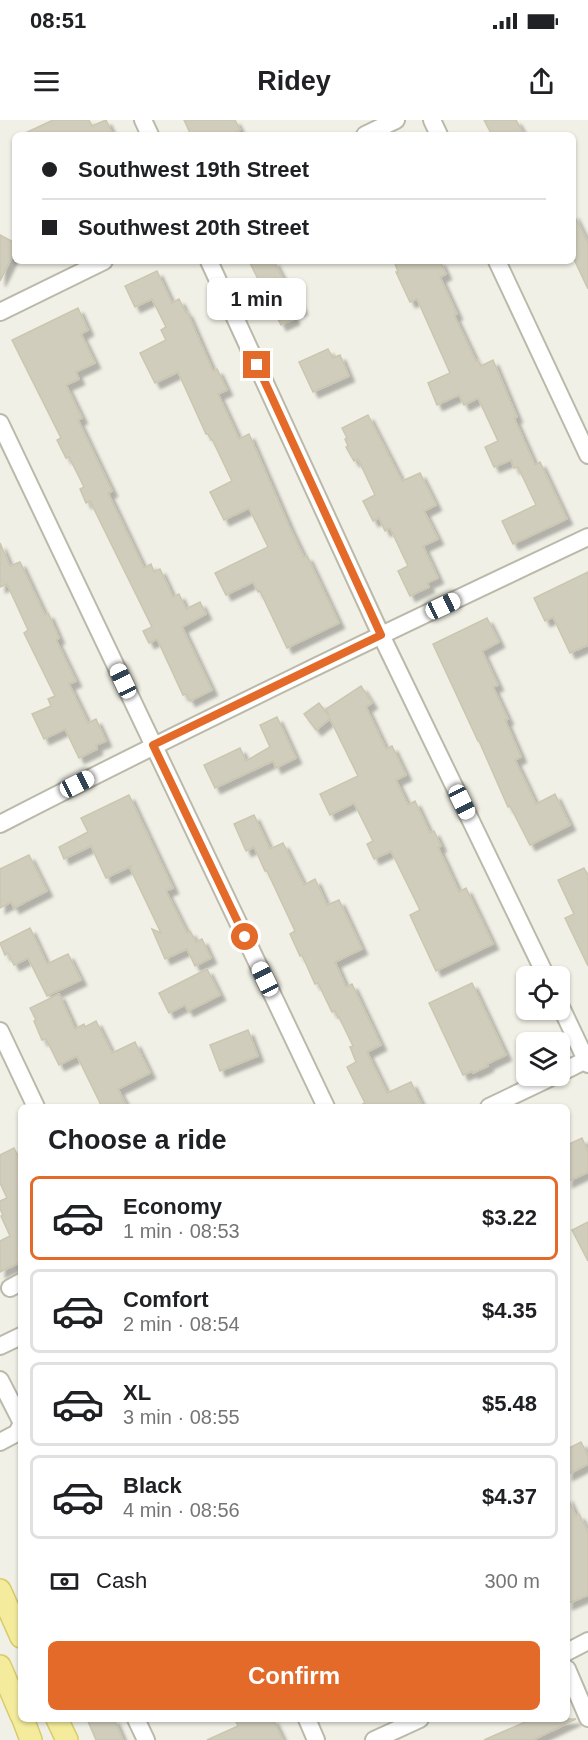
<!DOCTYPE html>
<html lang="en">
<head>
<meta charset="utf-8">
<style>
	body { margin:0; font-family:Helvetica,sans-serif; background:#f6f6f6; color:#202124; height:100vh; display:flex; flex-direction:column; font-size:22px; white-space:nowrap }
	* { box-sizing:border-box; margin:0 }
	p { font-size:20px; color:#757577 }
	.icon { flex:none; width:33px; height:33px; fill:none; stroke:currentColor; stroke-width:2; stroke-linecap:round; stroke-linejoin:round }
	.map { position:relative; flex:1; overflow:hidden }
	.sheet { position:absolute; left:18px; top:984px; width:552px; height:618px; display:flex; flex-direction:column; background:#fff; border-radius:9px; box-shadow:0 2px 4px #0004 }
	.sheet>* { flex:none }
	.hud { position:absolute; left:12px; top:12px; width:564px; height:132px; border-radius:9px; box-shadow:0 2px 4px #0004; display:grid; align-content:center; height:132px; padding:0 30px; background:#fff }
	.buttons { position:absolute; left:516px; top:846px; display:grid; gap:12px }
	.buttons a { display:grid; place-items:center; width:54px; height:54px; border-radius:9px; background:#fff; box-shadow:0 2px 4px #0004; font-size:30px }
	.end { position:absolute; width:27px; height:27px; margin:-14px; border:8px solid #e46a29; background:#fff; box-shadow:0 0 0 3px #fff }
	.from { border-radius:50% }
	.bubble { position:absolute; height:42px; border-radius:9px; background:#fff; box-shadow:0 2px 4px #0004; font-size:20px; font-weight:600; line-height:42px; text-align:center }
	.car { position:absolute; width:18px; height:36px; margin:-18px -9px; border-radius:8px; box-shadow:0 0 4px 2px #0007; background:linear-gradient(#fff 24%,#345 0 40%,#fff 0 76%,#345 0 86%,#fff 0) }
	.hud b { display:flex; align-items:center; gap:21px; height:57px; font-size:22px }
	.hud b+b { border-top:2px solid #e0e0e0 }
	.hud i { width:15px; height:15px; background:#202124 }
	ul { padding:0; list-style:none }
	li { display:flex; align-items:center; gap:18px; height:84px; margin:0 12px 9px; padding:0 18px; border:3px solid #e0e0e0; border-radius:9px }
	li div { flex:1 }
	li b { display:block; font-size:22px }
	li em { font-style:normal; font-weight:600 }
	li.active { border-color:#e46a29 }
	li>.icon { width:54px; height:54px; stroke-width:1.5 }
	h2 { padding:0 30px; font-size:27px; line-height:72px }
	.pay { display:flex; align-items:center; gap:15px; height:66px; padding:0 30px; font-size:22px }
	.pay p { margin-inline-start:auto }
	.cta { display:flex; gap:12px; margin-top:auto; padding:12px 30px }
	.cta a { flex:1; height:69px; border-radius:9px; background:#e46a29; color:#fff; font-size:24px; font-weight:600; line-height:69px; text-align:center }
	.status { display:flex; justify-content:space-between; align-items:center; height:42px; padding:0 30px; background:#fff; direction:ltr }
	.status svg { height:16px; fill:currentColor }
	header { display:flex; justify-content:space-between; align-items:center; height:78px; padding:0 30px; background:#fff; font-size:27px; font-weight:600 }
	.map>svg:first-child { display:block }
	.building { fill:#d1cdbc; stroke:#cbc6b0; stroke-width:1.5; filter:url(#shadow) }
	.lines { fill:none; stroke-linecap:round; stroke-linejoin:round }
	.minor-casing { stroke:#bbb9a9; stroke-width:20 }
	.major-casing { stroke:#d7cc6d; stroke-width:24 }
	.minor { stroke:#fff; stroke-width:16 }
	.major { stroke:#f4ec9c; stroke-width:21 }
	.route { stroke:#e46a29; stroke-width:8 }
</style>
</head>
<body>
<div class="status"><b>08:51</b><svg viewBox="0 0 49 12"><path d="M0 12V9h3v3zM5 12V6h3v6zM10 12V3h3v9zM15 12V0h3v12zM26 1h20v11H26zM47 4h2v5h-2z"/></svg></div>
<header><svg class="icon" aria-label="menu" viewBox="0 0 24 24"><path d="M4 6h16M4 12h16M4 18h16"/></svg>Ridey<svg class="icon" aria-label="share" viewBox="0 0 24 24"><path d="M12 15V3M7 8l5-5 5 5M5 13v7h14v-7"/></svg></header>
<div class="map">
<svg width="588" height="1620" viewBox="0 0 588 1620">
	<defs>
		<filter id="shadow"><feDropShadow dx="5.5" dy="5.5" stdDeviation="1.5" flood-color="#0004"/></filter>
	</defs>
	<rect width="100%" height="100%" fill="#f1f0e6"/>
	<!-- building -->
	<g class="building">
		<path d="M53 0H89L92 6 106 0 113 15H21Z"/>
		<path d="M184 0H235L240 10 229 15H191Z"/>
		<path d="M484 0H516L524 15H492Z"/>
		<path d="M573 93 588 123V169L573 137Z"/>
		<path d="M0 115 15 123V131L0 161Z"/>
		<path d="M249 141H274L286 165 290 163 302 189 292 193 294 199 281 205Z"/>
		<path d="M394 141H440L446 154 440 157 457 194 454 195 476 241 478 240 481 246 493 240 517 297 514 298 535 345 540 342 567 399 513 424 502 401 536 385 518 347 514 348 511 340 494 347 485 327 498 321 478 278 464 285 459 275 437 285 428 263 450 253 417 179 410 182 396 152H398Z"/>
		<path d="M157 151 172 183 179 179 186 193 187 192 213 251 217 249 227 270 218 274 239 319 249 314 290 408 304 437 307 436 339 503 287 528 260 471 258 472 253 462 226 475 215 453 268 427 249 388 224 400 210 372 232 361 212 319 211 320 208 314H206L178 252 155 263 140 233 166 220 161 210 166 207 152 179 135 187 125 166Z"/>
		<path d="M78 188 88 210 81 214 95 243 76 252 79 259 66 265 82 298 78 300 112 371 108 373 144 448 151 444 154 452 160 449 173 477 179 474 186 489 200 482 206 494 182 507 212 570 190 581 186 574 183 575 157 519 149 523 143 511 152 507 90 381 86 383 80 369 84 367 69 337 66 338 57 320 61 318 12 220Z"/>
		<path d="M328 229 333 238 340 235 349 256 313 272 299 242Z"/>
		<path d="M368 295 402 361 420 353 436 385 424 391 438 419 423 426 438 458 427 463 429 467 410 476 398 451 408 446 390 408 385 411 379 398 373 401 363 381 375 375 358 339 354 341 346 327 348 326 345 319 347 318 342 308Z"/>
		<path d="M0 423 10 446 20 442 45 495 48 493 59 518 56 520 76 561 69 564 88 603 96 599 106 621 96 625 97 629 79 638 65 609 44 619 32 594 51 586 48 579 55 576 24 513 28 510 7 464 0 467Z"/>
		<path d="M588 452V525L570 533 553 497 545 501 534 478Z"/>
		<path d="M487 498 499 522 482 531 498 565 493 567 508 599 505 600 521 637 515 640 536 684 555 674 570 705 530 725 510 686 508 687 479 621H478L433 524Z"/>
		<path d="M361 566 372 583 366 587 386 629 392 626 406 655 396 660 408 685 415 681 430 713 434 711 441 726 438 727 459 772 466 768 493 824 436 851 410 795 420 790 391 731 374 739 367 724 373 721 354 683 330 695 320 674 358 656 330 599 316 610 304 594 319 583 329 596 326 589Z"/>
		<path d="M277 597 296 638 276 648 273 641 215 668 204 645 240 628 246 641 270 627 260 605Z"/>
		<path d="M129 675 173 768 166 771 187 813 190 811 196 822 202 819 211 838 195 846 187 829 165 839 152 809 161 813 130 748 131 746 106 758 91 726 64 739 59 727 88 712 81 698Z"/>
		<path d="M254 695 270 729 283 723 304 765 315 759 327 785 339 780 362 829 335 842 346 867 352 864 381 925 367 932 387 973 411 962 423 987H357L365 983 347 947 356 942 350 927 353 926 339 897 338 898 335 891 332 892 318 863 315 864 302 835 300 836 290 814 295 811 267 751H265L254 727 246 731 234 704Z"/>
		<path d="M29 735 47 771 14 788 11 782 0 788V749Z"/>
		<path d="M584 748 588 755V846L565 798 574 794 558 760Z"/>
		<path d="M30 808 47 844 68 834 81 860 47 876 28 838 14 845 8 833 5 835 0 823Z"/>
		<path d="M207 849 220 875 188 891 185 885 169 893 159 873Z"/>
		<path d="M472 863 506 935 487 944 488 946 473 953 472 951 463 955 429 883Z"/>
		<path d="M59 874 75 909 84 904 85 907 96 901 112 933 135 922 150 953 118 969 127 987H102L77 936 59 945 46 919 42 920 34 901 36 900 30 888Z"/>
		<path d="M248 910 258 936 220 951 210 925Z"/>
		<path d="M582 1018 588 1032V1052L567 1062V1025Z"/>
		<path d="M14 1028 21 1042V1142L0 1152V1121L10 1116 1 1096 3 1095 0 1089V1081L7 1078 0 1063V1035Z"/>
		<path d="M588 1102V1141L572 1110Z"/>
		<path d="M581 1322 588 1336V1344L567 1355V1329Z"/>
		<path d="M567 1376 576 1396 579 1394 588 1412V1475L567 1484Z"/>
		<path d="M87 1599H114L123 1620H96Z"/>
		<path d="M235 1599H273L283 1620H207L238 1606Z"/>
		<path d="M532 1599H576L533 1620H484Z"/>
	</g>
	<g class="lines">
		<defs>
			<g id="minor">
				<path d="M143 0 150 15"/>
				<path d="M432 0 439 15"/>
				<path d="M365 15 396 0"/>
				<path d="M209 141 381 515 546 856"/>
				<path d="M497 141 588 335"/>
				<path d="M0 192 104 141"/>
				<path d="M0 303 326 987"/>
				<path d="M0 704C194 604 391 510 588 417"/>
				<path d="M560 885 588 944"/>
				<path d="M0 911 36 987"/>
				<path d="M560 953 588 939"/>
				<path d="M489 987 554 956"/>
				<path d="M10 1168 21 1162"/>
				<path d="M0 1226 21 1216"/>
				<path d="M0 1260 21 1301"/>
				<path d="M0 1322 17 1313 21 1305"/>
				<path d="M567 1532 588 1521"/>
				<path d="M567 1549 588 1598"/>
				<path d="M136 1599 146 1620"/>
				<path d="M307 1599 316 1620"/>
				<path d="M374 1620 420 1599"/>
			</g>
			<g id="major">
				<path d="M0 1470 21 1517"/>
				<path d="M0 1546 21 1595"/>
				<path d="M23 1599 31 1620"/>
				<path d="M57 1599 67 1620"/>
			</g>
		</defs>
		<!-- minor casing -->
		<use href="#minor" class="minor-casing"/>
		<!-- major casing -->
		<use href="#major" class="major-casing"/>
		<!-- minor -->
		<use href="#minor" class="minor"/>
		<!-- major -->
		<use href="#major" class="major"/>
	</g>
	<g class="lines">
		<!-- route -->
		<path class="route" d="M245 817 153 625 381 515 257 245"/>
	</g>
</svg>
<div class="buttons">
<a><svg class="icon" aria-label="locate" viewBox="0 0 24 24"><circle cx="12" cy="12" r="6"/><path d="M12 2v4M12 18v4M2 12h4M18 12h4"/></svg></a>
<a><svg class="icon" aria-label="layers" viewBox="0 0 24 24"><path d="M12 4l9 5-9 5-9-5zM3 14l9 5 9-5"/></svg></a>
</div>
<i class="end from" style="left:245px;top:817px"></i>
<i class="end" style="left:257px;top:245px"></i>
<div class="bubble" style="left:207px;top:158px;width:99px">1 min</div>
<i class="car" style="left:443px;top:486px;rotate:65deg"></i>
<i class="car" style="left:123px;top:561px;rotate:335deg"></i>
<i class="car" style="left:77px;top:664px;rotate:63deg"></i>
<i class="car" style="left:462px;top:682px;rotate:154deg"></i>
<i class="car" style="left:265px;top:859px;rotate:334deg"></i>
<div class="hud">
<b><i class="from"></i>Southwest 19th Street</b>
<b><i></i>Southwest 20th Street</b>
</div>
<section class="sheet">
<h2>Choose a ride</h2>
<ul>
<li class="active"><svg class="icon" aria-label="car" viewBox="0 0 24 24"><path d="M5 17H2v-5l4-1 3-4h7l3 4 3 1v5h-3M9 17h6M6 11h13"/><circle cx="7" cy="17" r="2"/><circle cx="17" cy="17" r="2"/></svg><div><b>Economy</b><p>1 min · 08:53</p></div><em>$3.22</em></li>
<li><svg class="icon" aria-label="car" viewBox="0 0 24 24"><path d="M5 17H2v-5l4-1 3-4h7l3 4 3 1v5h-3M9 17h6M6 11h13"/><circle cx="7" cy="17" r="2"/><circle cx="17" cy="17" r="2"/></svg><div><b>Comfort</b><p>2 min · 08:54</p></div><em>$4.35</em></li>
<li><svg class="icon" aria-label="car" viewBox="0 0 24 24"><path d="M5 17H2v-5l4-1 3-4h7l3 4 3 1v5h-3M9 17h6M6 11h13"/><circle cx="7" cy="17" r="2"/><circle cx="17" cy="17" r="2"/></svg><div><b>XL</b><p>3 min · 08:55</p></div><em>$5.48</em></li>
<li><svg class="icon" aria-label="car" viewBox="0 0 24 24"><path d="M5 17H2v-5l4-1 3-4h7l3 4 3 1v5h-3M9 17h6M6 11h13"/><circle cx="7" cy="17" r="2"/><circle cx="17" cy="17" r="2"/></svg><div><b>Black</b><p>4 min · 08:56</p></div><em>$4.37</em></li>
</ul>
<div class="pay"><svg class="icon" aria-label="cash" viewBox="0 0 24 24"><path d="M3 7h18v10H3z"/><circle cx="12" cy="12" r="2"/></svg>Cash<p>300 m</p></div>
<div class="cta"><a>Confirm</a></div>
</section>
</div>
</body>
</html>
